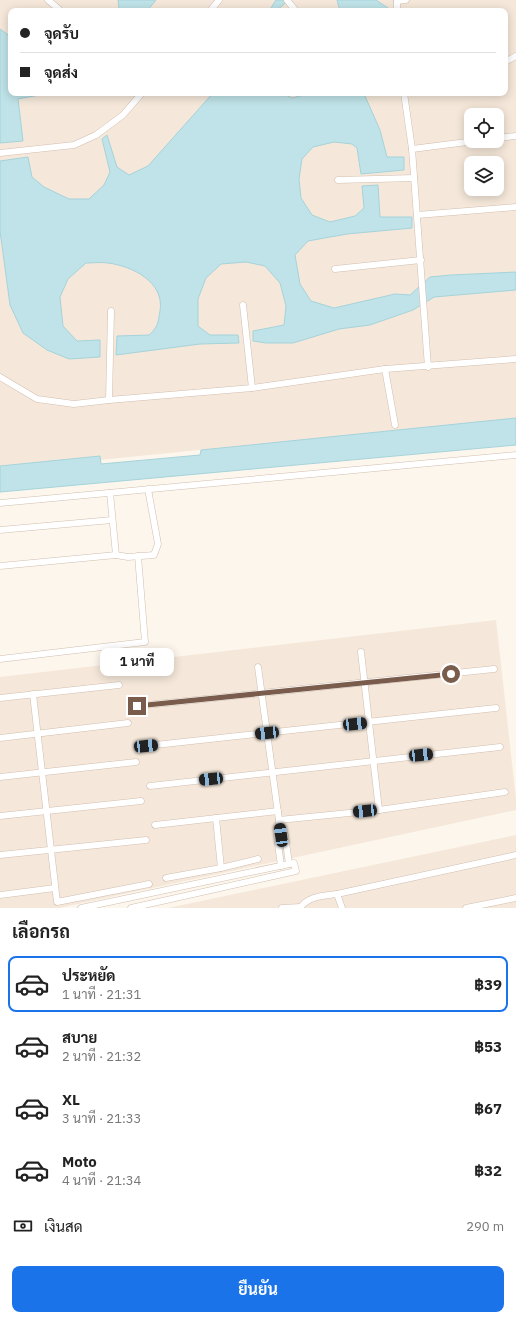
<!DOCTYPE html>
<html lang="th">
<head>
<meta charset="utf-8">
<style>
	body { margin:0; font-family:"IBM Plex Sans",Sarabun,sans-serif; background:#f6f6f6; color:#222; height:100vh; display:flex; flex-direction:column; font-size:15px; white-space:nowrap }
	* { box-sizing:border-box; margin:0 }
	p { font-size:13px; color:#767676 }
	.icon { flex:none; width:22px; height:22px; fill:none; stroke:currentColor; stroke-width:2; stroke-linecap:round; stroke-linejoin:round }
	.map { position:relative; height:908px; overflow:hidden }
	.sheet { display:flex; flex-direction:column; background:#fff; flex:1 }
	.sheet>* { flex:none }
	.top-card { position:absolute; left:8px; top:8px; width:500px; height:88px; border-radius:8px; box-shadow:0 2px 10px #0003; display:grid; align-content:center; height:88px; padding:0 12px; background:#fff }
	.fabs { position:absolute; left:464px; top:108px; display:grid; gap:8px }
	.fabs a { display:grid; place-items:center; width:40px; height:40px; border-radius:8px; background:#fff; box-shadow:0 2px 10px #0003; font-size:20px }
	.end { position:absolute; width:18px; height:18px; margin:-9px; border:5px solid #7a5c4d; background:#fff; box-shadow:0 0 0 2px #fff }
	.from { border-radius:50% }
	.bubble { position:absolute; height:28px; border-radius:8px; background:#fff; box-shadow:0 2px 10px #0003; font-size:13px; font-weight:700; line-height:28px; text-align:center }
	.car { position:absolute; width:12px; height:24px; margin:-12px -6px; border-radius:5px; box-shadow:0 0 3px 1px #0007; background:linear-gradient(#222 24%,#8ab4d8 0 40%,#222 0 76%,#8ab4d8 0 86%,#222 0) }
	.top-card b { display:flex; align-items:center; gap:14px; height:38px; font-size:15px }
	.top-card b+b { border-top:1px solid #e0e0e0 }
	.top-card i { width:10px; height:10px; background:#222 }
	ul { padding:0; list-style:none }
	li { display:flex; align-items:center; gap:12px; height:56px; margin:0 8px 6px; padding:0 4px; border:2px solid transparent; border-radius:8px }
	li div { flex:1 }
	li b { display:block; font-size:15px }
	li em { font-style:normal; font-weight:700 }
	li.on { border-color:#1a73e8 }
	li>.icon { width:36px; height:36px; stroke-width:1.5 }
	h2 { padding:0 12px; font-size:18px; line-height:48px }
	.pay { display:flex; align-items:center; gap:10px; height:44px; padding:0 12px; font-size:15px }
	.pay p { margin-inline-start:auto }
	.button { display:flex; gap:8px; margin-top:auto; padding:8px 12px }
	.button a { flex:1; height:46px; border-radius:8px; background:#1a73e8; color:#fff; font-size:16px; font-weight:700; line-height:46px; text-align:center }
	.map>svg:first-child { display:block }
	.residential { fill:#f5e8da; fill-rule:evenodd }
	.water { fill:#bfe3e8; stroke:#a5d3da }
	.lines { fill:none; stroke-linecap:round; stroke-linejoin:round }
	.minor-casing { stroke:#d1beb0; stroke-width:7 }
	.minor { stroke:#fff; stroke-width:6 }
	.route { stroke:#7a5c4d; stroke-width:5 }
</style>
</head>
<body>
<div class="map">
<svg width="516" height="908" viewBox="0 0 516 908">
	<rect width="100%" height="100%" fill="#fdf6ec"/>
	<!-- residential -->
	<g class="residential">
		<path d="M0 0H516V418L0 470ZM11 11H505V93H11ZM471 115H497V141H471ZM471 163H497V189H471Z"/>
		<path d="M496 620 516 799V810L59 908H0V677Z"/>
		<path d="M516 835V908H168Z"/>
	</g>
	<!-- water -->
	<g class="water">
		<path d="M118 0H156L147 11H117L119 8Z"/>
		<path d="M276 0H289L276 11H269Z"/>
		<path d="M337 0H376L388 8V11H340Z"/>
		<path d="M0 29 11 37V93H50L18 99 23 141 0 143Z"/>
		<path d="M213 93H282L292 98 312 93H366L365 96 380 130 387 157H404V170L361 174 357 148 352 144 334 142 313 147 302 159 299 179 301 198 312 215 330 222 355 216 364 208 362 186 378 185 380 217H412V228L347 234 308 241 295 255 300 284 311 301 334 308 395 294 410 295 430 277 451 275 516 272V290L434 297 413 310 370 325 339 329 293 343H266L253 341V331L284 325 286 306 280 283 265 266 246 262 221 264 206 278 198 299V326L210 335H238L239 343 200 344 116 355 117 336 149 335C158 327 158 323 160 311 165 282 132 266 108 263 101 262 93 263 86 263L68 279 60 297 63 326 77 341 100 340V357L69 359 47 350 23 333 10 305 0 231V161L28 157 32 177 44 187 69 199H89L104 185 110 172 102 139 107 135 117 167 129 175 148 166Z"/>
		<path d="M516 418V445L0 492V466L100 456 101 464 200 455 201 450Z"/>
	</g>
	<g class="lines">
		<defs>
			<g id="minor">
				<path d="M48 0 61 11"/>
				<path d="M287 0 296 11"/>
				<path d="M397 0V11"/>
				<path d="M397 1 406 0"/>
				<path d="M210 11 219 0"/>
				<path d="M505 62 516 56"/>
				<path d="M404 93 412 149 428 367"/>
				<path d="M497 138 516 136"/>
				<path d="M412 149 475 141"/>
				<path d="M0 153 74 145 96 135 123 115 142 93"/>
				<path d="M338 180 414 178"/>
				<path d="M417 215 516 207"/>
				<path d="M335 269 421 260"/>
				<path d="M243 305 252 388"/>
				<path d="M385 369 395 425"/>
				<path d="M0 377 37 399 74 404 109 400 252 388 385 369 516 359"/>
				<path d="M109 400 111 311"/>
				<path d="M110 493 116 555 128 557 154 555 158 544 148 489"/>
				<path d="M0 503 516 455"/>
				<path d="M0 530 112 520"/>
				<path d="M0 566 116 555"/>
				<path d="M0 659 145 642 138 556"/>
				<path d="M258 667 281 835"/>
				<path d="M33 694 57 902 149 884"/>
				<path d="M0 698 119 685"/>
				<path d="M137 706 494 669"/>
				<path d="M0 738 128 723"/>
				<path d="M146 746 496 708"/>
				<path d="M0 777 136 762"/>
				<path d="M150 786 500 747"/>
				<path d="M379 810 505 792"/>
				<path d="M0 816 141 801"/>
				<path d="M216 818 221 868"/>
				<path d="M279 820 379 810 361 652"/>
				<path d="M155 825 278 811"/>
				<path d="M0 855 146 840"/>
				<path d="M281 866 277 836 285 835 289 864"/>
				<path d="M166 878 221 868 258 859"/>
				<path d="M337 894 516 855"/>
				<path d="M0 895 55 888"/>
				<path d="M81 908 294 863 296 871 131 908"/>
				<path d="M282 908 301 907"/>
				<path d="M300 908C308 896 323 896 337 894L342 908"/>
				<path d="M466 908 516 898"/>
			</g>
		</defs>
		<!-- minor casing -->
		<use href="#minor" class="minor-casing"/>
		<!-- minor -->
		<use href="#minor" class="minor"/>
	</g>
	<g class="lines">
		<!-- route -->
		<path class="route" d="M137 706 451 674"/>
	</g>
</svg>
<div class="fabs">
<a><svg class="icon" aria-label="locate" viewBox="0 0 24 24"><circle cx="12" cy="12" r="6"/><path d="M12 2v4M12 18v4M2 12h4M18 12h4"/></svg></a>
<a><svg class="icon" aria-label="layers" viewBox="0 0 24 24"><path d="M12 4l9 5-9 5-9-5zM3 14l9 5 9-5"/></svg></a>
</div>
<i class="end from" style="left:451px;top:674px"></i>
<i class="end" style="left:137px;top:706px"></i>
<div class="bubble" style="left:100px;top:648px;width:74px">1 นาที</div>
<i class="car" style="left:355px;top:724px;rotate:84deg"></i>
<i class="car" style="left:267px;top:733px;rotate:264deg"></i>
<i class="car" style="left:146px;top:746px;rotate:84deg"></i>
<i class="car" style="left:421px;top:755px;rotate:84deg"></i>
<i class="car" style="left:211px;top:779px;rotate:264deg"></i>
<i class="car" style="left:365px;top:811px;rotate:264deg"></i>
<i class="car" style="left:281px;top:835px;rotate:352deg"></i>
<div class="top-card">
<b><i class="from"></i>จุดรับ</b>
<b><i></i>จุดส่ง</b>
</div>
</div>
<section class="sheet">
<h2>เลือกรถ</h2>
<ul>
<li class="on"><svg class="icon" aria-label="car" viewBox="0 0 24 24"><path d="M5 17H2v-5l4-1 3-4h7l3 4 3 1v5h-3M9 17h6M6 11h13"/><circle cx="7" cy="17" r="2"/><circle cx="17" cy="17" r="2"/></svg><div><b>ประหยัด</b><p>1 นาที · 21:31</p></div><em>฿39</em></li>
<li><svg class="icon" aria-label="car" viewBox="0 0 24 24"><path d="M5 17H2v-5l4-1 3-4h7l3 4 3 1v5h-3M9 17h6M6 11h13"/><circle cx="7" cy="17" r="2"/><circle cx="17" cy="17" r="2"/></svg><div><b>สบาย</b><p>2 นาที · 21:32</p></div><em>฿53</em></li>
<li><svg class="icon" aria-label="car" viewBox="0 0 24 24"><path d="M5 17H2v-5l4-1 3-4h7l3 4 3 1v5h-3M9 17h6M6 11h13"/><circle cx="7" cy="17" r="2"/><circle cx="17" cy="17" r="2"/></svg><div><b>XL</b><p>3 นาที · 21:33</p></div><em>฿67</em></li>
<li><svg class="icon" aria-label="car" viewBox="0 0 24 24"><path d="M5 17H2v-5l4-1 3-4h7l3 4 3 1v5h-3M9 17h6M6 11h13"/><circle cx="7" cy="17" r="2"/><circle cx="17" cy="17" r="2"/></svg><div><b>Moto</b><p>4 นาที · 21:34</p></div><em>฿32</em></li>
</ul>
<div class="pay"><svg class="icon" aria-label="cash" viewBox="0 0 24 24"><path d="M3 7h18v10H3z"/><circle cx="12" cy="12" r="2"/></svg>เงินสด<p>290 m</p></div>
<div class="button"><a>ยืนยัน</a></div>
</section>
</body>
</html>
